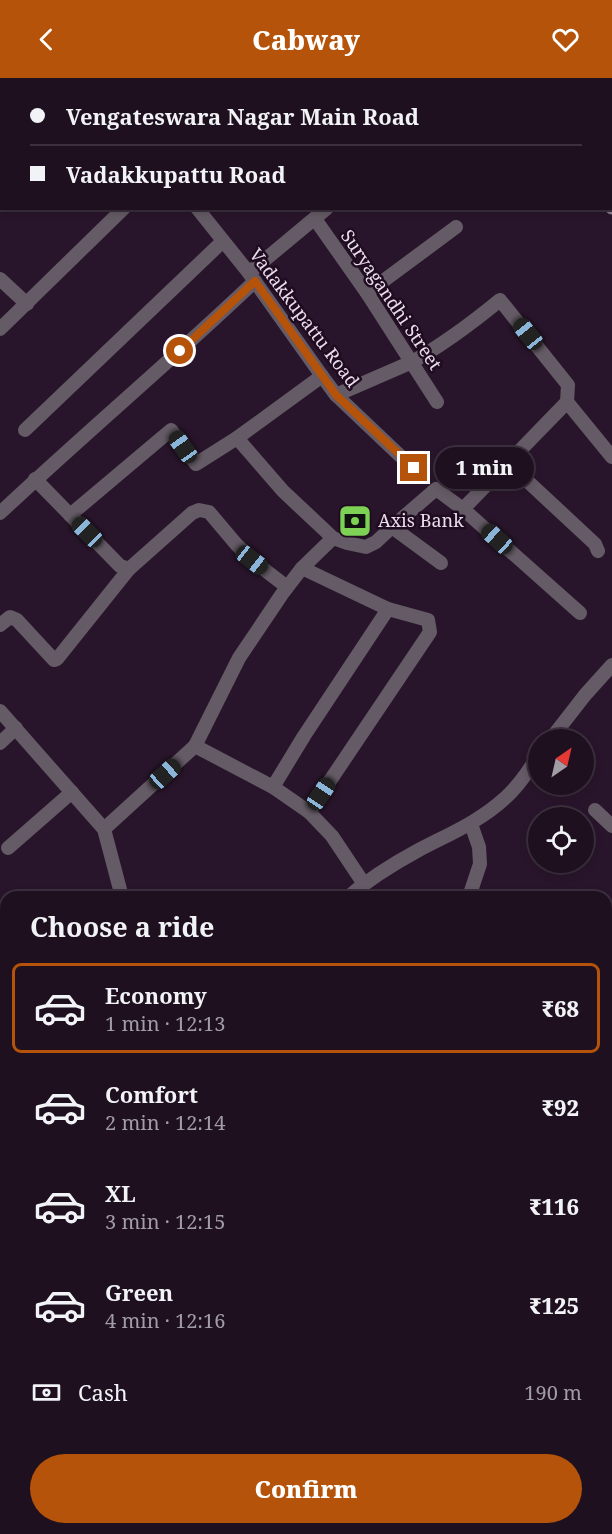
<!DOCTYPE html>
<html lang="en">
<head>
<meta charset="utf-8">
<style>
	body { margin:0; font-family:"Noto Serif",serif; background:#271929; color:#f1f3f6; height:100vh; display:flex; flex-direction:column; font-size:22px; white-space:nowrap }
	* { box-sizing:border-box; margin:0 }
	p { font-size:20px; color:#a19da5 }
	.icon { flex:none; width:33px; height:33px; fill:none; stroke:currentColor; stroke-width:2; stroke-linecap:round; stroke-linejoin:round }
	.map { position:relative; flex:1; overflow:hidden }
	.panel { position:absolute; left:0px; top:813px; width:612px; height:644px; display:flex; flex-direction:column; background:#1f1020; border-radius:18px 18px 0 0; box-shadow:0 3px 9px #0003,0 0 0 2px #3c303e }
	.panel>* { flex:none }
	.hud { position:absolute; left:0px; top:0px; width:612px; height:132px; box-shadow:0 3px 9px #0003,0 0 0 2px #3c303e; display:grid; align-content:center; height:132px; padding:0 30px; background:#1f1020 }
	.needle { width:39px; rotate:34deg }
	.tools { position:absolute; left:528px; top:651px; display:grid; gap:12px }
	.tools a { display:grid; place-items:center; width:66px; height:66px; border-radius:50%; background:#1f1020; box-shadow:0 3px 9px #0003,0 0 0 2px #3c303e; font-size:30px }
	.end { position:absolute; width:27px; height:27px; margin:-14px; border:8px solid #b45309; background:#fff; box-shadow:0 0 0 3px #fff }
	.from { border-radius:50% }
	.bubble { position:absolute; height:42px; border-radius:21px; background:#1f1020; box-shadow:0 3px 9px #0003,0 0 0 2px #3c303e; font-size:20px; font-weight:800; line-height:42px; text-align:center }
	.car { position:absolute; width:18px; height:36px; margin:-18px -9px; border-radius:8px; box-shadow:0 0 4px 2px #0007; background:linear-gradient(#222 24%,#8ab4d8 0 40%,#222 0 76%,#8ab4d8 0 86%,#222 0) }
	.hud b { display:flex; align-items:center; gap:21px; height:57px; font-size:22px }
	.hud b+b { border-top:2px solid #3c303e }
	.hud i { width:15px; height:15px; background:#f1f3f6 }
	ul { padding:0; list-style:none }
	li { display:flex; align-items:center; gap:18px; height:90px; margin:0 12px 9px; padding:0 18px; border:3px solid transparent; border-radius:9px }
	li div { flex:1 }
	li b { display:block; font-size:22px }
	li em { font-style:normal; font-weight:800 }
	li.selected { border-color:#b45309 }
	li>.icon { width:54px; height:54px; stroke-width:1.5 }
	h2 { padding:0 30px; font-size:27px; line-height:72px }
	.pay { display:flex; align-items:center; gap:15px; height:66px; padding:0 30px; font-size:22px }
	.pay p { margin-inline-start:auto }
	.primary-button { display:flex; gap:12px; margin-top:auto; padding:12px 30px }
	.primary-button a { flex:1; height:69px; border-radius:36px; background:#b45309; color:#fff; font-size:24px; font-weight:800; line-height:69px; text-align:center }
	header { display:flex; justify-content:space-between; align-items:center; height:78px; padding:0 30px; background:#b45309; color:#fff; font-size:27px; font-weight:800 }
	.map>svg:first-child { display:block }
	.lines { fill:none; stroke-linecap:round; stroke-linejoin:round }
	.street { stroke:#655b66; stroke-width:14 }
	.secondary { stroke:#8e7d8f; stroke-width:15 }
	.route { stroke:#b45309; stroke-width:8 }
	.labels { text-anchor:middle; stroke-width:5; stroke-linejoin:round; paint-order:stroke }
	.street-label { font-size:18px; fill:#eaddec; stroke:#1f0c21 }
	.poi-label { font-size:18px; fill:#eaddec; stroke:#1f0c21; text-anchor:start }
</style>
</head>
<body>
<header><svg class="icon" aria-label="back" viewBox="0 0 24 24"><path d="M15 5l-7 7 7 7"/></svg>Cabway<svg class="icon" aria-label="heart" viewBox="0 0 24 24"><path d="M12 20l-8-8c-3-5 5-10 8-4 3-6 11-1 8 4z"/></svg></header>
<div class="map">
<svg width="612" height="1456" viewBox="0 0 612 1456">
	<rect width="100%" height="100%" fill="#29152b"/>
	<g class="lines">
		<!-- street -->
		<g class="street">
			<path d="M92 0 93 2"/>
			<path d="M395 0 396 2"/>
			<path d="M166 2 169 0"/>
			<path d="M256 2 258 0"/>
			<path d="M590 2 592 0"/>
			<path d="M610 79 612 78"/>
			<path d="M0 112 2 111"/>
			<path d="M197 130 249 195 322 298 336 317 413 390"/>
			<path d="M315 141 367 215 437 324"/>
			<path d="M249 195 327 130"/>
			<path d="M0 201 27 226"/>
			<path d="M367 215 456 149"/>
			<path d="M0 251 124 130"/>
			<path d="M336 317 412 284C444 266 472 245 500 222L568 307 567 324 463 431"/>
			<path d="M567 324 612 379"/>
			<path d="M25 352 223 163"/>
			<path d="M237 360 283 413 333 460 347 465 366 469 376 464 392 449 436 411 463 431 580 535"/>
			<path d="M508 385 595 466 598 473"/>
			<path d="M35 401 120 488 129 491 192 435 199 432 209 434 236 466 252 482 287 509"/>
			<path d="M0 435C84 356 172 282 255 203"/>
			<path d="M70 437 171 352 196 386 237 360 322 298"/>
			<path d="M392 449 441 485"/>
			<path d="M302 490 388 531 428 542 430 554 309 734"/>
			<path d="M0 547 10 539 17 542 54 582 57 581 129 491"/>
			<path d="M0 633 104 751 122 819"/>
			<path d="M550 662 585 617 612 587"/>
			<path d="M0 665 16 650"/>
			<path d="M195 668 239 580 282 516 302 490 333 460"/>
			<path d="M273 709 304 658 388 531"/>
			<path d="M595 732 612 748"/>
			<path d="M104 751 195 668 273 709 309 734 332 758 364 806"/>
			<path d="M8 770 72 714"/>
			<path d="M348 819C369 801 393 786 417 773 447 757 479 744 504 721 518 709 528 694 538 678"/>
			<path d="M469 819 480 786 479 769 471 746"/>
			<path d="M0 873 6 877"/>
			<path d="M606 923 612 926"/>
			<path d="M606 1017 612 1021"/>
			<path d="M0 1038 6 1034"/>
			<path d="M0 1130 6 1140"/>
			<path d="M606 1136 612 1141"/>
			<path d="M606 1271 612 1276"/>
			<path d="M0 1285 6 1294"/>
			<path d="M0 1440 6 1447"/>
			<path d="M103 1456 111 1450"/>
		</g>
		<!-- secondary -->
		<g class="secondary">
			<path d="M525 0 526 2"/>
			<path d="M610 127 612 129"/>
			<path d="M606 999 612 993"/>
			<path d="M281 1456 283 1450"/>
		</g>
	</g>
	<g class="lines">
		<!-- route -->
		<path class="route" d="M180 273 255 203 336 317 414 390"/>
	</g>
	<!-- icons -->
	<defs>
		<symbol id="bank-square" viewBox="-11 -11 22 22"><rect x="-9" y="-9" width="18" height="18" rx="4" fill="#7dd154" stroke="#1f0c21"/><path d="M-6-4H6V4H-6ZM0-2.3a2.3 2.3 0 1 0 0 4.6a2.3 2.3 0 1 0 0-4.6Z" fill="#111"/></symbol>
	</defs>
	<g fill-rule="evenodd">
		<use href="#bank-square" x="336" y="424" width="38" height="38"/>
	</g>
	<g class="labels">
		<!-- street labels -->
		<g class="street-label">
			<text transform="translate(391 222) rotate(56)" y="6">Suryagandhi Street</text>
			<text transform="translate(304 240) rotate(53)" y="6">Vadakkupattu Road</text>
		</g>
		<!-- poi labels -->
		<g class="poi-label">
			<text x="378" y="449">Axis Bank</text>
		</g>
	</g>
</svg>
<div class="tools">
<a><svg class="needle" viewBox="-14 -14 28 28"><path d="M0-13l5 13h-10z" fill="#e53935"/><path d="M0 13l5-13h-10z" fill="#a19da5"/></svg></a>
<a><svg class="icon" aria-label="locate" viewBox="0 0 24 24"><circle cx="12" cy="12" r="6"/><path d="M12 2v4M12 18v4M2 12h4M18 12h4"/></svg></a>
</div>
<i class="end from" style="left:180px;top:273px"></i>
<i class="end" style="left:414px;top:390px"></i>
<div class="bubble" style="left:435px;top:369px;width:99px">1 min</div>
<i class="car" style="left:528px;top:256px;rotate:321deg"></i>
<i class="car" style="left:183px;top:369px;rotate:325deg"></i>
<i class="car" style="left:87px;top:454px;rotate:315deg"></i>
<i class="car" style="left:497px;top:461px;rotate:312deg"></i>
<i class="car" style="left:252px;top:482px;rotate:128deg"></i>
<i class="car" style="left:165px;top:696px;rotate:48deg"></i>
<i class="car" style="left:321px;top:716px;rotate:34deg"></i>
<div class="hud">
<b><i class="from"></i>Vengateswara Nagar Main Road</b>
<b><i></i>Vadakkupattu Road</b>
</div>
<section class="panel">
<h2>Choose a ride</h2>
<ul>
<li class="selected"><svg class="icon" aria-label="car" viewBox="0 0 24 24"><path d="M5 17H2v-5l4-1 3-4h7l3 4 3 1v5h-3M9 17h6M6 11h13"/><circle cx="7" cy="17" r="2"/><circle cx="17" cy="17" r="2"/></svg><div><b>Economy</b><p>1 min · 12:13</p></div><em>₹68</em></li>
<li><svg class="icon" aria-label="car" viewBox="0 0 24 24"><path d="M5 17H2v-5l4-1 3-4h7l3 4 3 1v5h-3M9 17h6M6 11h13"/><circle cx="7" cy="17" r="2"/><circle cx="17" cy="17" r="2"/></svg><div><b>Comfort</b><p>2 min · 12:14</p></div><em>₹92</em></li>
<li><svg class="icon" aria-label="car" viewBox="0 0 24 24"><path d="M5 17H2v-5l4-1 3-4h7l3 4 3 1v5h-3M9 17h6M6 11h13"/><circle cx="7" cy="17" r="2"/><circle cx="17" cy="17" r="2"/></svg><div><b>XL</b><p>3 min · 12:15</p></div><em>₹116</em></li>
<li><svg class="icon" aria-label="car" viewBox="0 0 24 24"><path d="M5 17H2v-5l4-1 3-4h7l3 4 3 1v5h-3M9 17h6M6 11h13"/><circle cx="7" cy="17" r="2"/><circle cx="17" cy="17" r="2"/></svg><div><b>Green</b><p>4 min · 12:16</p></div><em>₹125</em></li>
</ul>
<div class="pay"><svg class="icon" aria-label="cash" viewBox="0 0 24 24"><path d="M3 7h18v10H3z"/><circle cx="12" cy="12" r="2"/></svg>Cash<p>190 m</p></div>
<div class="primary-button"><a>Confirm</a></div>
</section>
</div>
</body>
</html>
